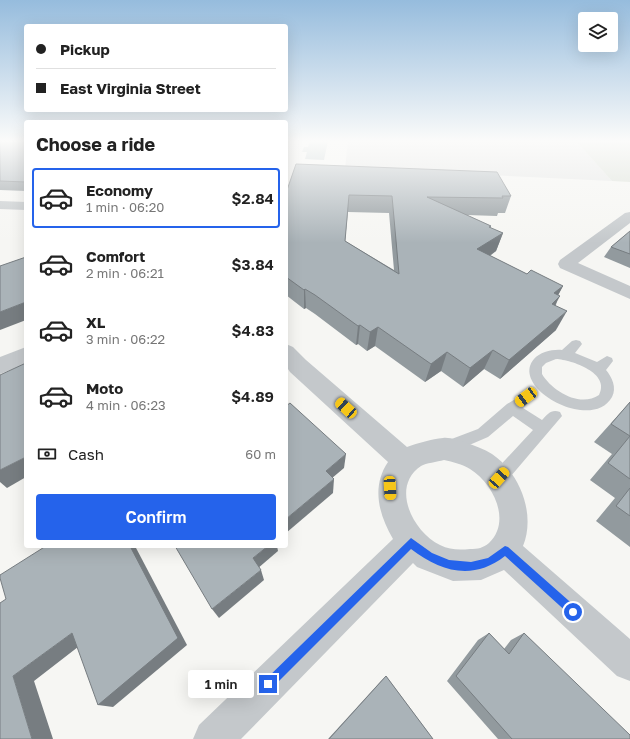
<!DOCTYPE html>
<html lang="en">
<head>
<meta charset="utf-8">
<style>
	body { margin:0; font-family:"Golos Text",sans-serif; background:#f2f2f2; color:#222; height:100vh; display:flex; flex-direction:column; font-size:15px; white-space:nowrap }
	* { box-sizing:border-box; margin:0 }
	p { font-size:13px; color:#767676 }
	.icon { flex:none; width:22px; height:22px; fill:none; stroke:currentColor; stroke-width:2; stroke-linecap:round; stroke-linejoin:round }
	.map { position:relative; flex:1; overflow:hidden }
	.side { position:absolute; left:24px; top:120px; width:264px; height:428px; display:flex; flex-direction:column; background:#fff; border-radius:4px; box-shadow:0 4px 16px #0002 }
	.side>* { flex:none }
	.guide { position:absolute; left:24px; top:24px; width:264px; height:88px; border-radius:4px; box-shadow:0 4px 16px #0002; display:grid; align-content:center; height:88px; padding:0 12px; background:#fff }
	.controls { position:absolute; left:578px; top:12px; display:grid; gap:8px }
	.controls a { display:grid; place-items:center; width:40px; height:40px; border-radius:4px; background:#fff; box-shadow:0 4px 16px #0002; font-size:20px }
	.end { position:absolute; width:18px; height:18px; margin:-9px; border:5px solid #2563eb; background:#fff; box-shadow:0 0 0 2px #fff }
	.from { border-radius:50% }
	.bubble { position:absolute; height:28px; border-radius:4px; background:#fff; box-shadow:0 4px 16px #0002; font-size:13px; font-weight:600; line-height:28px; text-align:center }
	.car { position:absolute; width:12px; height:24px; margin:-12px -6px; border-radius:5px; box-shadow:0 0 3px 1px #0007; background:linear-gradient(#f5c518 24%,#345 0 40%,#f5c518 0 76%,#345 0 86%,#f5c518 0) }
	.guide b { display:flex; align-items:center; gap:14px; height:38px; font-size:15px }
	.guide b+b { border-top:1px solid #e0e0e0 }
	.guide i { width:10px; height:10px; background:#222 }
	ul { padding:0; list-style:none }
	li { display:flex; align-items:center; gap:12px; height:60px; margin:0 8px 6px; padding:0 4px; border:2px solid transparent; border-radius:4px }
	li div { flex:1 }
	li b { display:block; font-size:15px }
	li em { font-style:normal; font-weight:600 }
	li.selected { border-color:#2563eb }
	li>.icon { width:36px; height:36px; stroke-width:1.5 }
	h2 { padding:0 12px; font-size:18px; line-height:48px }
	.pay { display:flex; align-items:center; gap:10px; height:44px; padding:0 12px; font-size:15px }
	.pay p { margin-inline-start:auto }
	.primary-button { display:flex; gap:8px; margin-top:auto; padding:8px 12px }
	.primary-button a { flex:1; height:46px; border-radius:4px; background:#2563eb; color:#fff; font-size:16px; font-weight:600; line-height:46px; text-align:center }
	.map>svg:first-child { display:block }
	.built { fill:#e4e5e4 }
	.green { fill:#d8ded4 }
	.water { fill:#bcc8cc }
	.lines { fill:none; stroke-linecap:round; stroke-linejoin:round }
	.service { fill:#c4c8cb; fill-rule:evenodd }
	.minor { fill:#c4c8cb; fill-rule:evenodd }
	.wall { fill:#929a9e; fill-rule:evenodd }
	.shaded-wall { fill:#777d81 }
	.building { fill:#aab3b8; stroke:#777d81; fill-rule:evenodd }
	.route { fill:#2563eb }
</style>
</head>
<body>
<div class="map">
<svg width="630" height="739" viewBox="0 0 630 739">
	<rect width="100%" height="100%" fill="#f6f6f3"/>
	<!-- built -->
	<path class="built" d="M348 140H575L612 181 345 168Z"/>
	<!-- green -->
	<path class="green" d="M575 140H630V182L612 181Z"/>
	<!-- water -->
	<path class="water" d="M310 141H328L324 160 305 159 307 152H302L304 147H308Z"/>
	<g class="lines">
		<!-- service -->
		<g class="service">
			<path d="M576 340 580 341 582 344 575 353 597 362 607 356 612 358 613 361 606 370C612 377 617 388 612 397 592 433 509 388 534 359 540 352 553 349 562 350L572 341ZM556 359C572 360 611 373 599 395 580 408 552 391 542 374V367L546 363Z"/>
			<path d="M527 392 532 393 534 397 523 408 542 420C548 414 551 409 560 412L562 416 505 483 499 485 493 483 491 478 493 473 533 430 513 416 488 437 446 455 441 453 438 448 441 443 478 429 507 404Z"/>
		</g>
		<!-- minor -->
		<g class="minor">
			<path d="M0 201 26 202V210L0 209Z"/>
			<path d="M630 212V223L578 263 630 286V299L560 268 558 264 560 260 625 213Z"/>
			<path d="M286 344 293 347 306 360 407 447C418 443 432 439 443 438 450 437 460 441 467 443 475 446 484 449 492 454 520 473 536 514 523 546L630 639V681L617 676 504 570 481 580 453 581 417 567 413 563 241 739H193L199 725 393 539C379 515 371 487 388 462L290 372 286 366ZM444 460C453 462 462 464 470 469 493 483 512 521 489 543 483 548 478 549 470 549 459 550 450 550 440 545 413 532 390 487 421 466 426 463 437 462 444 460Z"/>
			<path d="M26 347V364L0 374V357Z"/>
		</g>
	</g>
	<!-- wall -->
	<g class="wall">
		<path d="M0 140H26V191L0 190Z"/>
		<path d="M286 193 511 196 505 213H498L497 216 467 215 491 226V228L503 233 496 251 490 256 527 274 563 286 558 295 556 305V330L500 379 484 369 463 387 441 371 425 382 375 346 367 351 358 344 356 345 315 314 306 308 304 309 286 295ZM348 212 389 213 394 270 345 241Z"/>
		<path d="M630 231V268L604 257 611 247Z"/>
		<path d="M630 402V547L596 521 615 498 590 480 612 454 594 442Z"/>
		<path d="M489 633 504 649 511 640 524 633 630 739H498L447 681 478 640Z"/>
		<path d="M386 676 433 739H328L381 681Z"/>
	</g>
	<!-- shaded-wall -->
	<g class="shaded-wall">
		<path d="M503 233 496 251 471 268 477 249Z"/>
		<path d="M563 286 555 301 560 296 550 315 554 293Z"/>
		<path d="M305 289 306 308 304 309V290Z"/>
		<path d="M26 302V320L0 330V312Z"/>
		<path d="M567 311 556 330 500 379 509 360Z"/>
		<path d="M360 325 358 344 356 345 358 326Z"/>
		<path d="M378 327 375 346 367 351 370 332Z"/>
		<path d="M493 350 484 369 463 387 470 368Z"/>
		<path d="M447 352 441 371 425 382 431 364Z"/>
		<path d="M346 454 344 468 325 484 326 471Z"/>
		<path d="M26 457V477L7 488 0 482V470Z"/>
		<path d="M334 479 333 493 286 533V519Z"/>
		<path d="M130 546H135L187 645 113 707 98 705Z"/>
		<path d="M268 546H277L278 551 257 569 253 558Z"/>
		<path d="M261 570 264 580 219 618 212 609Z"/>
		<path d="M72 633 87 640 34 681 53 739H32L13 676Z"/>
	</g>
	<!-- building -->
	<g class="building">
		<path d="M0 140H26V182L0 181Z"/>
		<path d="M296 164 497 172 511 196H502L503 198 427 197 491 226 489 227 503 233 477 249 527 274 531 270 563 286 554 293 560 296 552 304 567 311 509 360 493 350 470 368 447 352 431 364 378 327 370 332 360 325 358 326 315 295 305 289 304 290 286 277V193ZM349 195 392 196 399 274 345 241Z"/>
		<path d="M630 231V254L611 247Z"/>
		<path d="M26 257V302L0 312V266Z"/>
		<path d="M26 363V457L0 470V375Z"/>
		<path d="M630 402V479L608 463 630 436 611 424Z"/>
		<path d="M290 403 346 454 326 471 334 479 286 519V406Z"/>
		<path d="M630 488V516L616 506Z"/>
		<path d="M46 546H130L178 638 98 705 72 633 13 676 32 739H0V603L6 599 0 578V575Z"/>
		<path d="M175 546H268L253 558 261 570 212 609Z"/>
		<path d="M489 633 509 654 524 633 630 735V739H512L456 676Z"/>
		<path d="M386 676 433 739H329Z"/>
	</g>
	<!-- sky -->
	<linearGradient id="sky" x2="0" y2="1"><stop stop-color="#96bcdd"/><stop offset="0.58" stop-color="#fbfbfa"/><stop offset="1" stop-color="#fbfbfa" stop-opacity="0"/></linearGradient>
	<rect width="630" height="243" fill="url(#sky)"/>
	<!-- route -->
	<path class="route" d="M411 538 432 553 449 560 471 562 488 558 505 546 508 547 577 608 578 612 577 615 573 617 570 615 505 556C473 581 441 572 411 549L272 688 268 690 264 688 263 684 264 681Z"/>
</svg>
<div class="controls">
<a><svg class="icon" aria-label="layers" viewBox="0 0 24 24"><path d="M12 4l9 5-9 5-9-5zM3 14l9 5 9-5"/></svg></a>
</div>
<i class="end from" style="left:573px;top:612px"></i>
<i class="end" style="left:268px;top:684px"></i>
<div class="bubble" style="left:188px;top:670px;width:66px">1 min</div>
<i class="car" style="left:526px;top:397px;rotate:234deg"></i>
<i class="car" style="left:346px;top:408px;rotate:312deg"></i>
<i class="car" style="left:499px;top:478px;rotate:42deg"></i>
<i class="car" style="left:390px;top:488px;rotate:177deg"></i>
<div class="guide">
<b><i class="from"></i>Pickup</b>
<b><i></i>East Virginia Street</b>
</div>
<section class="side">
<h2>Choose a ride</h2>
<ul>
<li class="selected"><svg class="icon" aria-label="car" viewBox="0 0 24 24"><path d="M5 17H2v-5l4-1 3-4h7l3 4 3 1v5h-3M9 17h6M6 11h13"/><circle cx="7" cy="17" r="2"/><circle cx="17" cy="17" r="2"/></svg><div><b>Economy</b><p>1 min · 06:20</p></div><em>$2.84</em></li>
<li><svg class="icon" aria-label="car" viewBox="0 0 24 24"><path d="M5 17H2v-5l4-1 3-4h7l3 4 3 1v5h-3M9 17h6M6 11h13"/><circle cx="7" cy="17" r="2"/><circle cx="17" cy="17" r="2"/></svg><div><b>Comfort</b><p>2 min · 06:21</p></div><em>$3.84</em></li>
<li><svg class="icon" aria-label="car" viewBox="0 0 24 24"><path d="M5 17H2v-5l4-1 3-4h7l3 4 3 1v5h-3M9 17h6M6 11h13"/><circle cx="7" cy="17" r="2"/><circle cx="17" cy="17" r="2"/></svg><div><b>XL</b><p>3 min · 06:22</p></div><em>$4.83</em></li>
<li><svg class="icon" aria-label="car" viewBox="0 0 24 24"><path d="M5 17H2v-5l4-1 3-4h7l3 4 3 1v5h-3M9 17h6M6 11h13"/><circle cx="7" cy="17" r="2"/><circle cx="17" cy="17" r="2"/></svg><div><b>Moto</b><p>4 min · 06:23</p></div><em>$4.89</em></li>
</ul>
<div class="pay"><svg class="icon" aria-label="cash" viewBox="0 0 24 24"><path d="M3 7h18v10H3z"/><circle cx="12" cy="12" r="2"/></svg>Cash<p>60 m</p></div>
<div class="primary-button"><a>Confirm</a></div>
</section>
</div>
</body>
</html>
